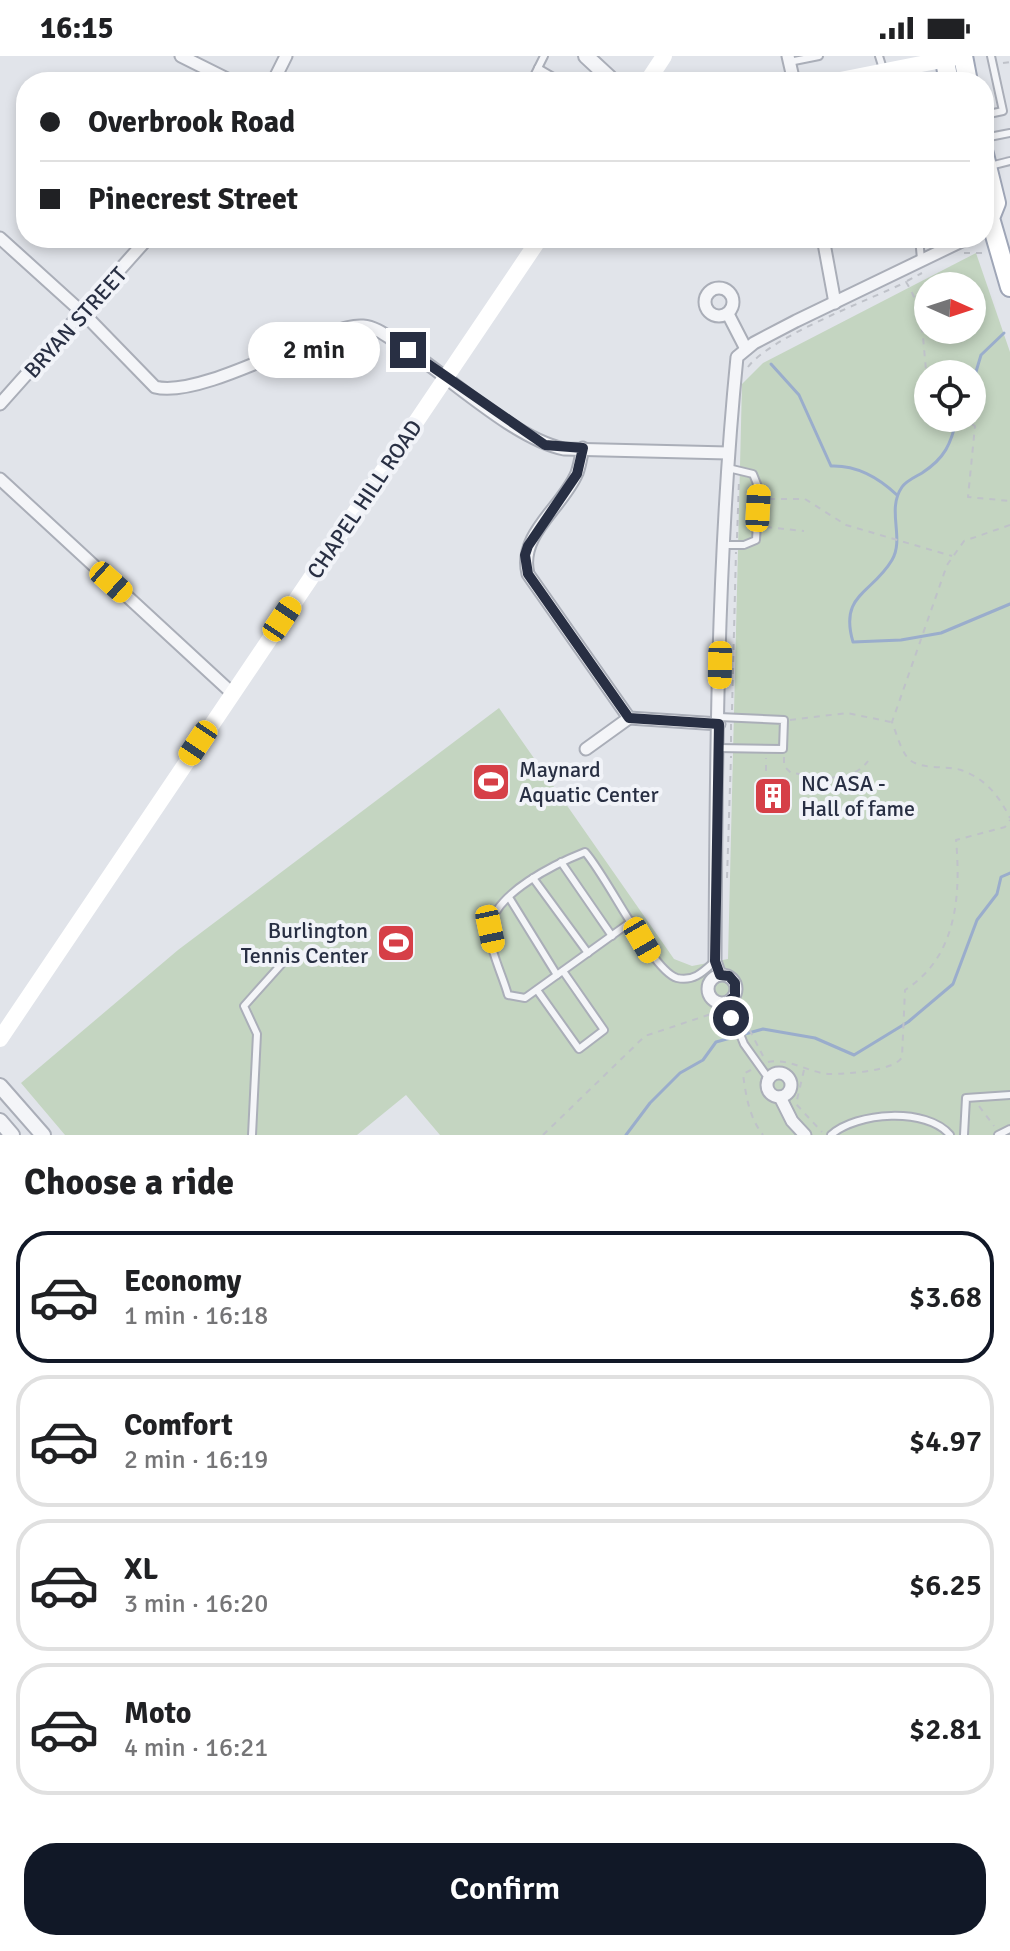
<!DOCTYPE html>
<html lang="en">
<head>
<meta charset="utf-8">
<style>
	body { margin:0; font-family:Signika,sans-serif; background:#f2f2f2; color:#202124; height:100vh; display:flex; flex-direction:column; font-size:30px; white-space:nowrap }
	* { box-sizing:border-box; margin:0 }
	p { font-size:26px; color:#757577 }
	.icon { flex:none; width:44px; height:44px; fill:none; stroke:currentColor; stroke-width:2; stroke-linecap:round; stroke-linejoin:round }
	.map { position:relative; height:1079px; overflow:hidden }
	.panel { display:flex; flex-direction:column; background:#fff; flex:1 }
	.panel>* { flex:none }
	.hud { position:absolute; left:16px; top:16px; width:978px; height:176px; border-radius:32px; box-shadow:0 4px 12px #0003; display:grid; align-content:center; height:176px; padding:0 24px; background:#fff }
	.needle { width:52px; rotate:93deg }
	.buttons { position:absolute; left:914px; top:216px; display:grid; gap:16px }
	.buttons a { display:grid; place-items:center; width:72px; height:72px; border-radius:50%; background:#fff; box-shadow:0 4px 12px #0003; font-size:40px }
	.end { position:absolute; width:36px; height:36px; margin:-18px; border:10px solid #282f43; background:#fff; box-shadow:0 0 0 4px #fff }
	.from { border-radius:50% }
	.bubble { position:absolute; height:56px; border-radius:28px; background:#fff; box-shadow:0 4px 12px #0003; font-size:26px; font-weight:600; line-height:56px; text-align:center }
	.car { position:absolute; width:24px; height:48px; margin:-24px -12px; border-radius:10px; box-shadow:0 0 6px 2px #0007; background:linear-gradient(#f5c518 24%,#345 0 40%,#f5c518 0 76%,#345 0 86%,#f5c518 0) }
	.hud b { display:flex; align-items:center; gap:28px; height:76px; font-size:30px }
	.hud b+b { border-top:2px solid #e0e0e0 }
	.hud i { width:20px; height:20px; background:#202124 }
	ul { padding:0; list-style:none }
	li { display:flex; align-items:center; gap:24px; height:132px; margin:0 16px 12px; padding:0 8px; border:4px solid #e0e0e0; border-radius:32px }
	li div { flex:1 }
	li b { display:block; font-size:30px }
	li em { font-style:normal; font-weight:600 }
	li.current { border-color:#111827 }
	li>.icon { width:72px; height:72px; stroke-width:1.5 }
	h2 { padding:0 24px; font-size:36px; line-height:96px }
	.action { display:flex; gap:16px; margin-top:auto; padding:16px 24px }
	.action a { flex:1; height:92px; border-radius:32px; background:#111827; color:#fff; font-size:32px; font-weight:600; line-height:92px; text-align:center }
	.status { display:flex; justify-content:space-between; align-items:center; height:56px; padding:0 40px; background:#fff; direction:ltr }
	.status svg { height:22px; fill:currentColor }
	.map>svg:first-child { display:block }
	.green { fill:#c4d5c1; fill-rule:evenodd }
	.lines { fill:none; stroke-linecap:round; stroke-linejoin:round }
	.stream { stroke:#9aadcc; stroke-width:3 }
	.service-casing { stroke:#aaaeb8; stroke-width:10 }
	.minor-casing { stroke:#aaaeb8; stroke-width:15 }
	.tertiary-casing { stroke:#aaaeb8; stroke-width:18 }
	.primary-casing { stroke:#9fa6b7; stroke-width:22 }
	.path { stroke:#bfc2c9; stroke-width:2; stroke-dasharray:6 6; stroke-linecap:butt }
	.service { stroke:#f4f5f8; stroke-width:6 }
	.minor { stroke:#f4f5f8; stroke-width:11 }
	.tertiary { stroke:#f4f5f8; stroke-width:14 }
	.secondary { stroke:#fff; stroke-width:16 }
	.primary { stroke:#fff; stroke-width:18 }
	.route { stroke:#282f43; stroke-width:10 }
	.labels { text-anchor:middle; stroke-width:8; stroke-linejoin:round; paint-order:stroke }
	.street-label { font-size:22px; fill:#282f43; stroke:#f1f3f8 }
	.poi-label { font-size:22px; fill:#282f43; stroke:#f1f3f8; text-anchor:start }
</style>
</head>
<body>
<div class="status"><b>16:15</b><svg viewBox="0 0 49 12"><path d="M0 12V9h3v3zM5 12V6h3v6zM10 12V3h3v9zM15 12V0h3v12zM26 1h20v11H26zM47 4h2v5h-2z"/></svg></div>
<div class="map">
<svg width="1010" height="1079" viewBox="0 0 1010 1079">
	<rect width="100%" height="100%" fill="#e1e4ea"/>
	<!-- green -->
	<path class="green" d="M976 197 1010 296V1079H440L406 1039 357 1079H65L21 1027 178 894 499 652 674 903 692 910 728 903 742 328 763 307ZM928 230H972V274H928ZM928 318H972V362H928Z"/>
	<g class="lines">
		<!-- stream -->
		<g class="stream">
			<path d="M771 308 799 339 831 410C856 409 879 422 897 439"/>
			<path d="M972 329 981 299 1004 277"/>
			<path d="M957 362C951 388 945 402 922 417 915 421 906 425 902 431 886 454 905 482 892 504 872 538 839 538 853 586L901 584 941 577 1010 548"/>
			<path d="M626 1079 650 1047 680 1017 703 1004 716 986 763 973 815 982 854 999 908 966 953 928 977 864 997 838 1001 821 1010 817"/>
		</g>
		<defs>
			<g id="service">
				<path d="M879 0 884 16"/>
				<path d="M789 6 819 0"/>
				<path d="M538 12 562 26"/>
				<path d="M531 26 544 0"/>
				<path d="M984 59 1003 55 991 0"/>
				<path d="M984 82 1010 77"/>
				<path d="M990 110 1010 105"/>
				<path d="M919 182 921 203"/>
				<path d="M725 489H744L756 484 759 433 753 418 728 412"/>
				<path d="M718 692 783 693 784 664 719 661"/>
				<path d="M561 806 612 880"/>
				<path d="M533 822 588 897"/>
				<path d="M510 843 557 919"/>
				<path d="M632 865 525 942 508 939C503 920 488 891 490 872 494 837 557 807 585 796 607 820 652 915 677 922 694 926 704 915 715 905"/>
				<path d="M537 934 579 993 604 974 563 915"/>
				<path d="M727 946 744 988 769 1023"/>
				<path d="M252 1079 257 978 244 950 287 902"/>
				<path d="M831 1079C856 1056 927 1051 950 1079"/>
				<path d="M964 1079 966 1042 1010 1039"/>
				<path d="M998 1079 1010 1073"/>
			</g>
			<g id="minor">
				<path d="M181 0 233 26"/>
				<path d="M788 0 794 26"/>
				<path d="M273 26 286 0"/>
				<path d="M0 182 84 258 155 331C194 341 281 294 322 280 335 276 349 269 363 270 377 271 389 282 401 289 446 318 514 383 564 393L728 397"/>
				<path d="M823 182 835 247"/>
				<circle cx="719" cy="246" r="14"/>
				<path d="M728 258 746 293"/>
				<path d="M0 348 148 182"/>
				<path d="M583 392C581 400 580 409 577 417 563 451 518 478 528 518L629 662 719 668"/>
				<path d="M0 423 232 637"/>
				<path d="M586 693 629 662"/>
				<circle cx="722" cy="933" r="14"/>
				<path d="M720 919 715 905C716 704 717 501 737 301L754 287 796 265 968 182"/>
				<circle cx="779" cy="1029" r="12"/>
				<path d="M780 1041 792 1065 805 1079"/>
			</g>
			<g id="tertiary">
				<path d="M586 0 614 26"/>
				<path d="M0 1030 43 1079"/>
				<path d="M0 1065 12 1079"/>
			</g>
			<g id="primary">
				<path d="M944 0 949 26"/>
				<path d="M963 0 968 26"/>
				<path d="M984 98 996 147 990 162 1010 231"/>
			</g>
		</defs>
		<!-- service casing -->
		<use href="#service" class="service-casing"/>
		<!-- minor casing -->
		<use href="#minor" class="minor-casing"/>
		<!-- tertiary casing -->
		<use href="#tertiary" class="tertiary-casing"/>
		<!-- primary casing -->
		<use href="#primary" class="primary-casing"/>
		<!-- path -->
		<g class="path">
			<path d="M1003 7 1010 6"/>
			<path d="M964 197H982"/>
			<path d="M907 225 922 217"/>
			<path d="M748 311C770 281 869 244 906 226 926 256 922 293 928 328"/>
			<path d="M962 362 975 370 968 441 1010 445"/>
			<path d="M769 443H805L846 469 952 500"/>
			<path d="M1010 469 964 485 947 509 892 666C896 676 900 692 907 701 918 715 946 709 961 714 986 723 999 740 1010 762"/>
			<path d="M766 471 804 475"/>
			<path d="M737 482 739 424"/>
			<path d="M732 654 736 496"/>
			<path d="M790 664 847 657 891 666"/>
			<path d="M731 686V668"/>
			<path d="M784 701V710L791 717C819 720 849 730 868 705"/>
			<path d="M766 727V702"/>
			<path d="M727 822 731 700"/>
			<path d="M730 915 741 931 737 947"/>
			<path d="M744 963 763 1000"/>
			<path d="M768 1006C790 1002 809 1017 830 1018 847 1018 895 1015 902 1001L905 934C957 901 961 839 956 784L1005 771 1010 764"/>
			<path d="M751 1014 743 1018C746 1040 749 1061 763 1079"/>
			<path d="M804 1014 796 1048 822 1076"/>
			<path d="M979 1050 994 1070"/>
			<path d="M543 1079 645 980 720 955"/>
		</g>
		<!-- service -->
		<use href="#service" class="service"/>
		<!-- minor -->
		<use href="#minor" class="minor"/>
		<!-- tertiary -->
		<use href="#tertiary" class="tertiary"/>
		<!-- secondary -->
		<g class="secondary">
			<path d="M647 26 664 0"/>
			<path d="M830 26 957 1"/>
			<path d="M0 983 540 182"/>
		</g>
		<!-- primary -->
		<use href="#primary" class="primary"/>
	</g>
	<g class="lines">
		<!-- route -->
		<path class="route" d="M408 294 545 389 583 392 577 418 528 490 525 499 528 518 629 662 719 668 715 905 720 919 729 920 735 927V940L727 946 731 962"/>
	</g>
	<!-- icons -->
	<defs>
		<symbol id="stadium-square" viewBox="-11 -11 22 22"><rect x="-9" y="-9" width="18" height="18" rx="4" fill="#d63f47" stroke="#f1f3f8"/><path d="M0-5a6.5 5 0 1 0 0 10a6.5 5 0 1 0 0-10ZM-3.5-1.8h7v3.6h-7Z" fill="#fff"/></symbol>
		<symbol id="building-square" viewBox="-11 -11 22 22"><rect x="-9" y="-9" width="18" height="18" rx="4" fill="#d63f47" stroke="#f1f3f8"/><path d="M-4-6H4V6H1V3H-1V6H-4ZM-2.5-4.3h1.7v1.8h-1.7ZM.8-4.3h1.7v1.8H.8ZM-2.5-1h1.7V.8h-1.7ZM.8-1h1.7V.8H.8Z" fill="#fff"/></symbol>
	</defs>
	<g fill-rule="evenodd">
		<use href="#stadium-square" x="469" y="704" width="44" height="44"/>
		<use href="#building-square" x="751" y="718" width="44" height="44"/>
		<use href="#stadium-square" x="374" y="865" width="44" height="44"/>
	</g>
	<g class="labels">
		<!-- street labels -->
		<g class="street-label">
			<text transform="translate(75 266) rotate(-48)" y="8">BRYAN STREET</text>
			<text transform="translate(364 443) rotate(-56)" y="8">CHAPEL HILL ROAD</text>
		</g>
		<!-- poi labels -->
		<g class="poi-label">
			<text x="519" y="721">Maynard<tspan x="519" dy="25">Aquatic Center</tspan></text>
			<text x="801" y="735">NC ASA -<tspan x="801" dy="25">Hall of fame</tspan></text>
			<text x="368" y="882" text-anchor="end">Burlington<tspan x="368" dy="25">Tennis Center</tspan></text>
		</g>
	</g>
</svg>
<div class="buttons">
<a><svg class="needle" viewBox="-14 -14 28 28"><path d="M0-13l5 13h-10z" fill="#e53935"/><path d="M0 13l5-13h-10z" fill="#757577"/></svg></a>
<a><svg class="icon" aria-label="locate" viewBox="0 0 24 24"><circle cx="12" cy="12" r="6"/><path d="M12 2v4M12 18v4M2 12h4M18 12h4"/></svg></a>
</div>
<i class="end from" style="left:731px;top:962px"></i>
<i class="end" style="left:408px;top:294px"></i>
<div class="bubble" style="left:248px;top:266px;width:132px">2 min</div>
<i class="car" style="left:758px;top:452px;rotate:3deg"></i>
<i class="car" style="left:111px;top:526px;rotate:132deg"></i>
<i class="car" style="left:282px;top:563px;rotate:34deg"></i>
<i class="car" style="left:720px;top:609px;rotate:181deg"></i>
<i class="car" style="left:198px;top:687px;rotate:214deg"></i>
<i class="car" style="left:490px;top:873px;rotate:168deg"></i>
<i class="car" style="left:642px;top:884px;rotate:150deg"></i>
<div class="hud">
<b><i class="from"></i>Overbrook Road</b>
<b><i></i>Pinecrest Street</b>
</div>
</div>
<section class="panel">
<h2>Choose a ride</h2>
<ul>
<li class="current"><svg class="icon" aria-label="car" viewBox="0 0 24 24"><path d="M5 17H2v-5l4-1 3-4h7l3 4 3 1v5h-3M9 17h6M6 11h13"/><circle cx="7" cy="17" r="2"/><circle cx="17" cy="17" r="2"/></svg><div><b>Economy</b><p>1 min · 16:18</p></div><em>$3.68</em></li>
<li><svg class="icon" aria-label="car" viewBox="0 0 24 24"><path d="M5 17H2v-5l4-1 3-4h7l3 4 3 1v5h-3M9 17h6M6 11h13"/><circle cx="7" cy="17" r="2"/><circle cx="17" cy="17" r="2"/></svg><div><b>Comfort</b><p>2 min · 16:19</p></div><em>$4.97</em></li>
<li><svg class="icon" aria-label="car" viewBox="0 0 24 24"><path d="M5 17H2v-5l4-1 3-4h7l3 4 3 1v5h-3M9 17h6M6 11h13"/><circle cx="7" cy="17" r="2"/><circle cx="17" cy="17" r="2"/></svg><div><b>XL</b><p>3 min · 16:20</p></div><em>$6.25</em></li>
<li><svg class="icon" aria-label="car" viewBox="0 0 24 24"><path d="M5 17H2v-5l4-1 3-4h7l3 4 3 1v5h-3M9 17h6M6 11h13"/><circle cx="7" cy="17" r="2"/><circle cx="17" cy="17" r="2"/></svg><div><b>Moto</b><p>4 min · 16:21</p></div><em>$2.81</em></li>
</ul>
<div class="action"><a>Confirm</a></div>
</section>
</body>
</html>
